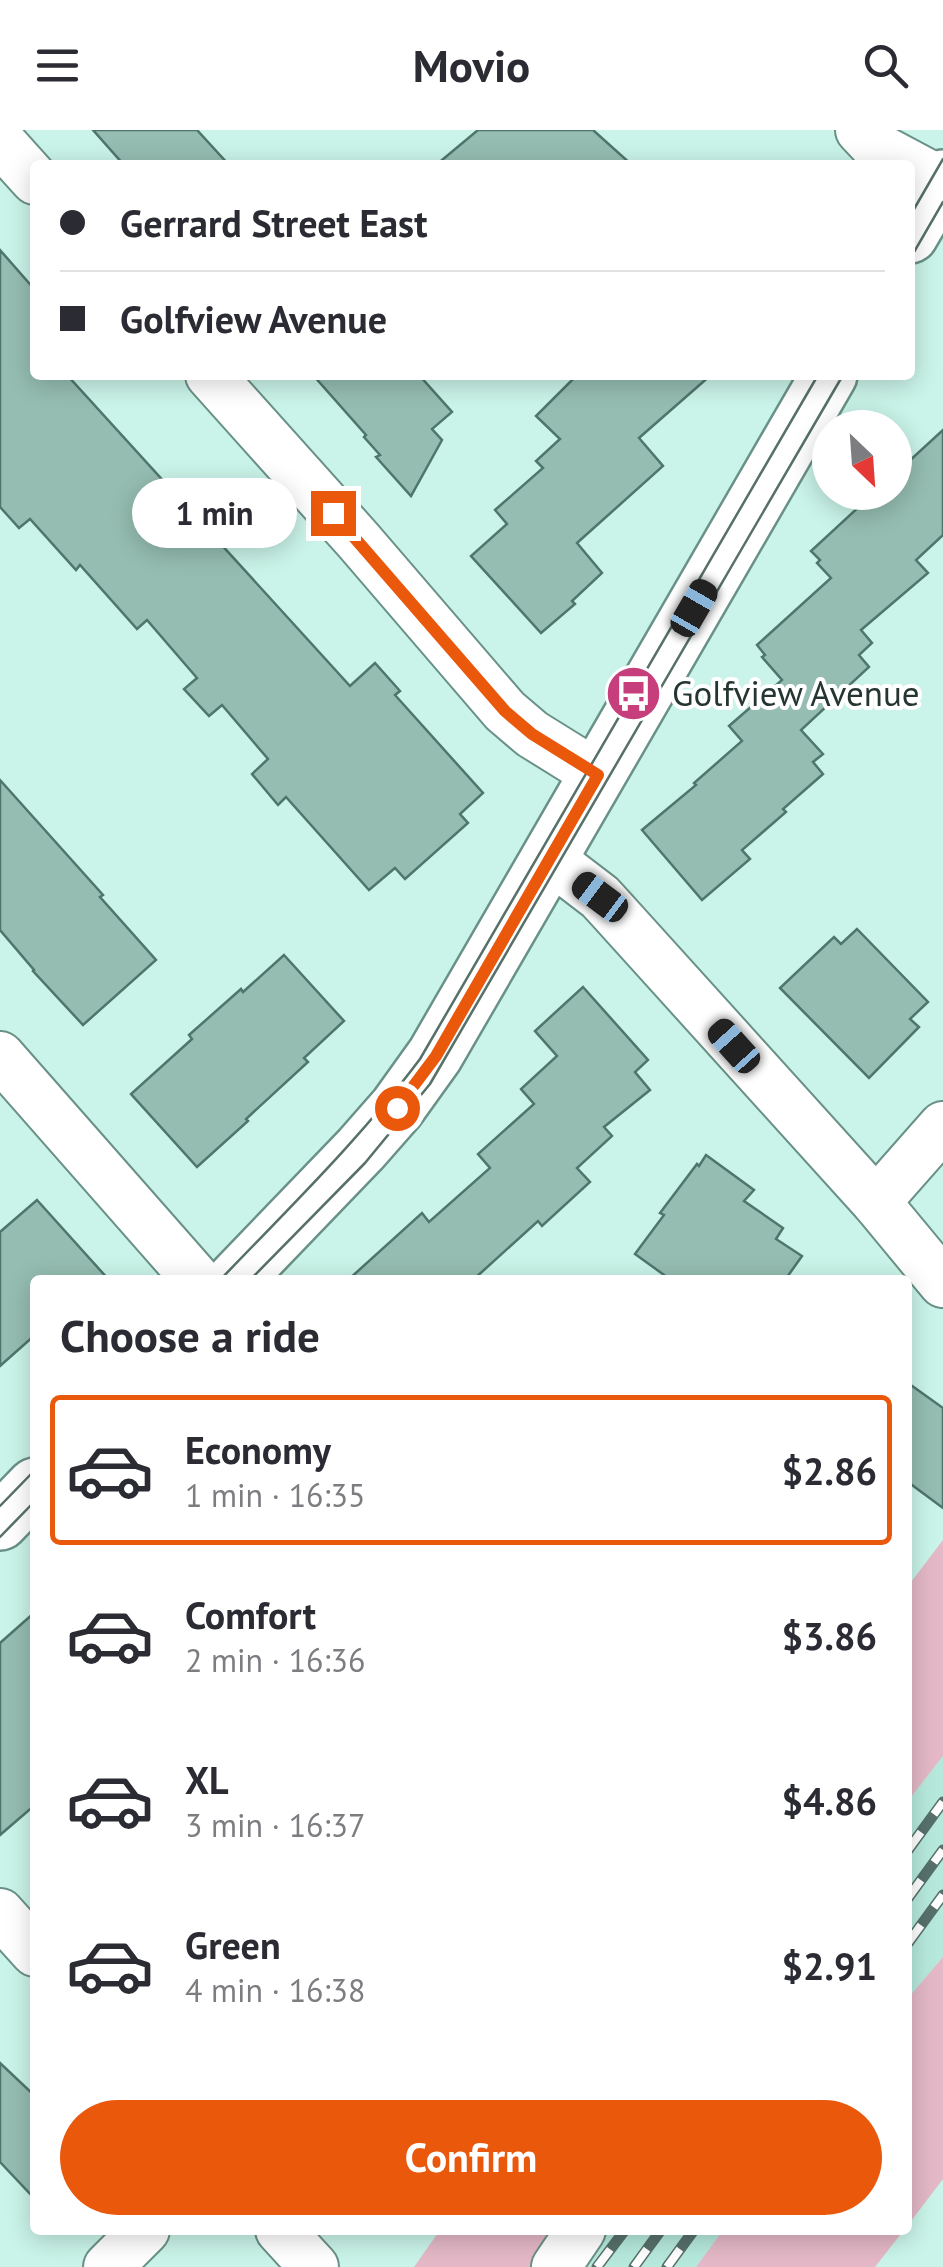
<!DOCTYPE html>
<html lang="en">
<head>
<meta charset="utf-8">
<style>
	body { margin:0; font-family:"PT Sans",sans-serif; background:#f7f7f7; color:#2b2b33; height:100vh; display:flex; flex-direction:column; font-size:38px; white-space:nowrap }
	* { box-sizing:border-box; margin:0 }
	p { font-size:32px; color:#7c7c81 }
	.icon { flex:none; width:55px; height:55px; fill:none; stroke:currentColor; stroke-width:2; stroke-linecap:round; stroke-linejoin:round }
	.map { position:relative; flex:1; overflow:hidden }
	.drawer { position:absolute; left:30px; top:1145px; width:882px; height:960px; display:flex; flex-direction:column; background:#fff; border-radius:10px; box-shadow:0 5px 25px #0003 }
	.drawer>* { flex:none }
	.hud { position:absolute; left:30px; top:30px; width:885px; height:220px; border-radius:10px; box-shadow:0 5px 25px #0003; display:grid; align-content:center; height:220px; padding:0 30px; background:#fff }
	.needle { width:65px; rotate:155deg }
	.fabs { position:absolute; left:812px; top:280px; display:grid; gap:20px }
	.fabs a { display:grid; place-items:center; width:100px; height:100px; border-radius:50%; background:#fff; box-shadow:0 5px 25px #0003; font-size:50px }
	.end { position:absolute; width:45px; height:45px; margin:-22px; border:12px solid #ea580c; background:#fff; box-shadow:0 0 0 5px #fff }
	.from { border-radius:50% }
	.bubble { position:absolute; height:70px; border-radius:35px; background:#fff; box-shadow:0 5px 25px #0003; font-size:32px; font-weight:700; line-height:70px; text-align:center }
	.car { position:absolute; width:30px; height:60px; margin:-30px -15px; border-radius:12px; box-shadow:0 0 8px 2px #0007; background:linear-gradient(#222 24%,#8ab4d8 0 40%,#222 0 76%,#8ab4d8 0 86%,#222 0) }
	.hud b { display:flex; align-items:center; gap:35px; height:95px; font-size:38px }
	.hud b+b { border-top:2px solid #e1e1e2 }
	.hud i { width:25px; height:25px; background:#2b2b33 }
	ul { padding:0; list-style:none }
	li { display:flex; align-items:center; gap:30px; height:150px; margin:0 20px 15px; padding:0 10px; border:5px solid transparent; border-radius:10px }
	li div { flex:1 }
	li b { display:block; font-size:38px }
	li em { font-style:normal; font-weight:700 }
	li.on { border-color:#ea580c }
	li>.icon { width:90px; height:90px; stroke-width:1.5 }
	h2 { padding:0 30px; font-size:45px; line-height:120px }
	.button { display:flex; gap:20px; margin-top:auto; padding:20px 30px }
	.button a { flex:1; height:115px; border-radius:60px; background:#ea580c; color:#fff; font-size:40px; font-weight:700; line-height:115px; text-align:center }
	header { display:flex; justify-content:space-between; align-items:center; height:130px; padding:0 30px; background:#fff; font-size:45px; font-weight:700 }
	.map>svg:first-child { display:block }
	.built { fill:#b6e9dc }
	.green { fill:#e4b8c6 }
	.building { fill:#95bdb2; stroke:#4f766c; stroke-width:2.5 }
	.lines { fill:none; stroke-linecap:round; stroke-linejoin:round }
	.minor-casing { stroke:#6a9187; stroke-width:52 }
	.major-casing { stroke:#6a9187; stroke-width:60 }
	.minor { stroke:#fff; stroke-width:48 }
	.major { stroke:#fff; stroke-width:55 }
	.tram { stroke:#57706a; stroke-width:2.5 }
	.rail-casing { stroke:#57706a; stroke-width:11 }
	.rail { stroke:#fff; stroke-width:8; stroke-dasharray:22; stroke-linecap:butt }
	.route { stroke:#ea580c; stroke-width:12 }
	.labels { text-anchor:middle; stroke-width:8; stroke-linejoin:round; paint-order:stroke }
	.poi-label { font-size:35px; fill:#253632; stroke:#fff; text-anchor:start }
</style>
</head>
<body>
<header><svg class="icon" aria-label="menu" viewBox="0 0 24 24"><path d="M4 6h16M4 12h16M4 18h16"/></svg>Movio<svg class="icon" aria-label="search" viewBox="0 0 24 24"><circle cx="10" cy="10" r="6"/><path d="M15 15l6 6"/></svg></header>
<div class="map">
<svg width="943" height="2137" viewBox="0 0 943 2137">
	<rect width="100%" height="100%" fill="#caf4e9"/>
	<!-- built -->
	<g class="built">
		<path d="M943 1626V1827L908 1868V1671Z"/>
		<path d="M567 2100H723L696 2137H542Z"/>
	</g>
	<!-- green -->
	<g class="green">
		<path d="M943 1410V1626L908 1671V1456Z"/>
		<path d="M943 1827V2049L908 2095V1868Z"/>
		<path d="M440 2100H567L542 2137H414Z"/>
		<path d="M723 2100H904L875 2137H696Z"/>
	</g>
	<!-- building -->
	<g class="building">
		<path d="M93 0H197L229 35H124Z"/>
		<path d="M478 0H593L632 35H436Z"/>
		<path d="M0 120 35 160V245H67L350 556 375 533 400 561 395 565 483 663 460 684 468 693 405 749 395 738 369 760 286 667 278 675 252 644 268 629 222 575 209 586 184 559 197 548 147 490 137 499 80 435 76 440 30 389 19 398 0 377Z"/>
		<path d="M313 245H419L452 282 432 299 442 310 411 366 376 327 380 325 364 307 366 305Z"/>
		<path d="M577 245H711L639 308 663 336 577 413 602 443 572 471 575 474 541 503 471 426 507 394 495 380 543 338 536 331 560 309 536 286Z"/>
		<path d="M943 300V405L916 430 928 443 861 500 872 513 859 525 869 537 801 600 823 624 813 632 823 644 783 679 786 682 742 720 750 729 702 770 642 700 696 655 694 653 742 611 729 596 782 550 762 527 765 525 757 515 831 448 817 433 820 430 811 421 875 362H895V344Z"/>
		<path d="M0 650 103 765 100 767 156 830 83 895 33 841 34 840 0 800Z"/>
		<path d="M857 799 928 872 910 889 919 897 869 948 780 858 834 807 841 814Z"/>
		<path d="M284 825 344 891 304 928 308 932 246 989 248 991 197 1037 131 964 192 909 189 905 241 859 243 862Z"/>
		<path d="M583 857 648 930 635 942 650 960 604 997 612 1006 577 1038 590 1052 542 1096 538 1091 473 1150H348L422 1083 429 1092 490 1038 478 1024 534 974 521 959 557 926 535 901Z"/>
		<path d="M706 1025 754 1060 744 1071 783 1098 776 1109 802 1126 785 1150H671L635 1124 664 1085 660 1083 697 1034 699 1036Z"/>
		<path d="M37 1070 109 1150H35V1205L0 1236V1102Z"/>
		<path d="M908 1253 943 1278V1378L908 1352Z"/>
		<path d="M35 1482V1675L0 1705V1513Z"/>
		<path d="M0 1933 35 1966V2069L0 2032Z"/>
	</g>
	<g class="lines">
		<defs>
			<g id="minor">
				<path d="M860 0 875 16 941 51"/>
				<path d="M0 11 35 50"/>
				<path d="M210 245 358 410 505 581 532 604 598 645"/>
				<path d="M549 728 600 767 611 779 876 1072 943 1153"/>
				<path d="M0 926 197 1150"/>
				<path d="M876 1072 943 996"/>
				<path d="M0 1783 35 1822"/>
				<path d="M280 2100 314 2137"/>
				<path d="M108 2137 145 2100"/>
				<path d="M556 2137 581 2100"/>
			</g>
			<g id="major">
				<path d="M910 105 943 48"/>
				<path d="M235 1150 361 1019 397 978 435 925 829 245"/>
				<path d="M0 1392 35 1356"/>
			</g>
		</defs>
		<!-- minor casing -->
		<use href="#minor" class="minor-casing"/>
		<!-- major casing -->
		<use href="#major" class="major-casing"/>
		<!-- minor -->
		<use href="#minor" class="minor"/>
		<!-- major -->
		<use href="#major" class="major"/>
		<!-- tram -->
		<g class="tram">
			<path d="M910 86 943 29"/>
			<path d="M910 129 943 72"/>
			<path d="M220 1150C289 1078 360 1009 420 929L818 245"/>
			<path d="M250 1150 365 1033 430 954 843 245"/>
			<path d="M0 1376 35 1340"/>
			<path d="M0 1407 35 1371"/>
		</g>
		<defs>
			<g id="rail">
				<path d="M908 1720 943 1672"/>
				<path d="M908 1768 943 1720"/>
				<path d="M908 1813 943 1765"/>
				<path d="M597 2137 625 2100"/>
				<path d="M634 2137 661 2100"/>
				<path d="M667 2137 694 2100"/>
			</g>
		</defs>
		<!-- rail casing -->
		<use href="#rail" class="rail-casing"/>
		<!-- rail -->
		<use href="#rail" class="rail"/>
	</g>
	<g class="lines">
		<!-- route -->
		<path class="route" d="M333 383 505 581 532 604 598 645 436 926 397 978"/>
	</g>
	<!-- icons -->
	<defs>
		<symbol id="bus-disc" viewBox="-11 -11 22 22"><circle r="9.5" fill="#c63f7c" stroke="#fff"/><path d="M-5-6H5V4H4V6H2V4H-2V6H-4V4H-5ZM-3.5-4V0h7V-4ZM-3.5 1.2v1.5H-2V1.2ZM2 1.2v1.5H3.5V1.2Z" fill="#fff"/></symbol>
	</defs>
	<g fill-rule="evenodd">
		<use href="#bus-disc" x="602" y="532" width="63" height="63"/>
	</g>
	<g class="labels">
		<!-- poi labels -->
		<g class="poi-label">
			<text x="672" y="576">Golfview Avenue</text>
		</g>
	</g>
</svg>
<div class="fabs">
<a><svg class="needle" viewBox="-14 -14 28 28"><path d="M0-13l5 13h-10z" fill="#e53935"/><path d="M0 13l5-13h-10z" fill="#7c7c81"/></svg></a>
</div>
<i class="end from" style="left:397px;top:978px"></i>
<i class="end" style="left:333px;top:383px"></i>
<div class="bubble" style="left:132px;top:348px;width:165px">1 min</div>
<i class="car" style="left:694px;top:478px;rotate:30deg"></i>
<i class="car" style="left:600px;top:767px;rotate:307deg"></i>
<i class="car" style="left:734px;top:916px;rotate:318deg"></i>
<div class="hud">
<b><i class="from"></i>Gerrard Street East</b>
<b><i></i>Golfview Avenue</b>
</div>
<section class="drawer">
<h2>Choose a ride</h2>
<ul>
<li class="on"><svg class="icon" aria-label="car" viewBox="0 0 24 24"><path d="M5 17H2v-5l4-1 3-4h7l3 4 3 1v5h-3M9 17h6M6 11h13"/><circle cx="7" cy="17" r="2"/><circle cx="17" cy="17" r="2"/></svg><div><b>Economy</b><p>1 min · 16:35</p></div><em>$2.86</em></li>
<li><svg class="icon" aria-label="car" viewBox="0 0 24 24"><path d="M5 17H2v-5l4-1 3-4h7l3 4 3 1v5h-3M9 17h6M6 11h13"/><circle cx="7" cy="17" r="2"/><circle cx="17" cy="17" r="2"/></svg><div><b>Comfort</b><p>2 min · 16:36</p></div><em>$3.86</em></li>
<li><svg class="icon" aria-label="car" viewBox="0 0 24 24"><path d="M5 17H2v-5l4-1 3-4h7l3 4 3 1v5h-3M9 17h6M6 11h13"/><circle cx="7" cy="17" r="2"/><circle cx="17" cy="17" r="2"/></svg><div><b>XL</b><p>3 min · 16:37</p></div><em>$4.86</em></li>
<li><svg class="icon" aria-label="car" viewBox="0 0 24 24"><path d="M5 17H2v-5l4-1 3-4h7l3 4 3 1v5h-3M9 17h6M6 11h13"/><circle cx="7" cy="17" r="2"/><circle cx="17" cy="17" r="2"/></svg><div><b>Green</b><p>4 min · 16:38</p></div><em>$2.91</em></li>
</ul>
<div class="button"><a>Confirm</a></div>
</section>
</div>
</body>
</html>
